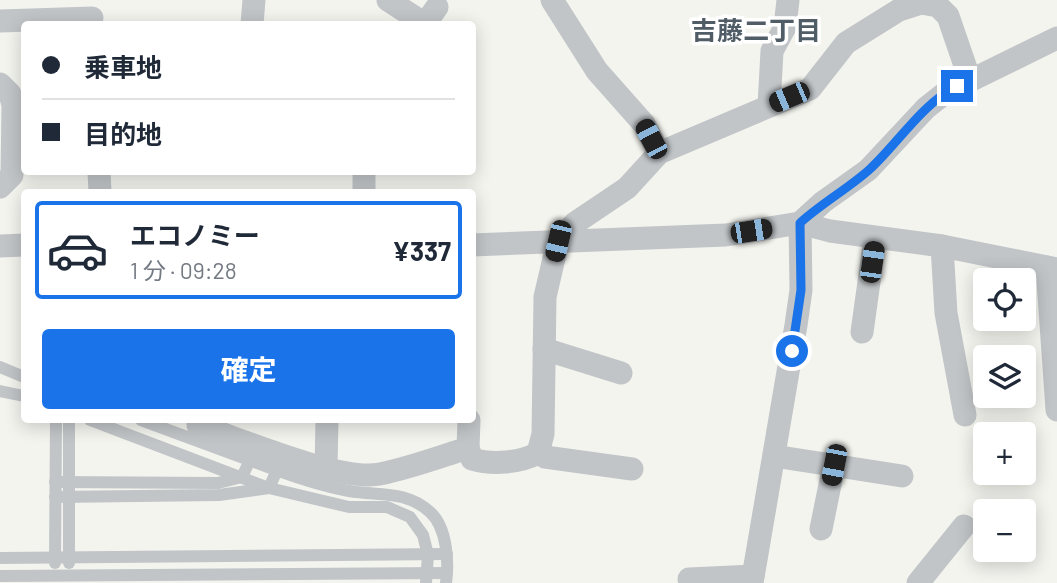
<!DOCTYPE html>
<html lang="ja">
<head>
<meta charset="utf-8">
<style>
	body { margin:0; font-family:Barlow,"Noto Sans JP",sans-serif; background:#f6f6f7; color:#1f2937; height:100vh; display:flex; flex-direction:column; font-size:26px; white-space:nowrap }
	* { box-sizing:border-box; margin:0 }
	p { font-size:23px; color:#747a83 }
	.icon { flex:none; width:38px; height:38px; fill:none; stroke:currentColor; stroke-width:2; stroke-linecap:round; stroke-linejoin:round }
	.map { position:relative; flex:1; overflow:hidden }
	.side { position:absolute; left:21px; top:189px; width:455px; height:234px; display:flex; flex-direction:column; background:#fff; border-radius:7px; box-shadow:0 4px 18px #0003 }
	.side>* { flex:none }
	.hud { position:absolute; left:21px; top:21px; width:455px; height:154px; border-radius:7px; box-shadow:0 4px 18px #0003; display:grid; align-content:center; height:154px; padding:0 21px; background:#fff }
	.fabs { position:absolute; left:973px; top:268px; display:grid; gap:14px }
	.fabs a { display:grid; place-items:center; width:63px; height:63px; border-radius:7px; background:#fff; box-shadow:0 4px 18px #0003; font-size:35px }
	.end { position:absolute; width:32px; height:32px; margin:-16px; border:9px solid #1a73e8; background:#fff; box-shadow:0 0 0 4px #fff }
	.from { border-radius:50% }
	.car { position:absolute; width:21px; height:42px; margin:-21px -10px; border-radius:9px; box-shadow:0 0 5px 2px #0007; background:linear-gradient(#222 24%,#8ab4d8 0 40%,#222 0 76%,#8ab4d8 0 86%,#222 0) }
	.hud b { display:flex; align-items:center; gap:24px; height:66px; font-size:26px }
	.hud b+b { border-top:2px solid #e0e1e3 }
	.hud i { width:18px; height:18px; background:#1f2937 }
	ul { padding:12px 0 0; list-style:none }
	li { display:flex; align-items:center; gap:21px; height:98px; margin:0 14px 10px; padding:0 7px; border:4px solid #e0e1e3; border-radius:7px }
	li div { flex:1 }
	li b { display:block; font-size:26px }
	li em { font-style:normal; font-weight:700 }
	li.on { border-color:#1a73e8 }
	li>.icon { width:63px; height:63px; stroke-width:1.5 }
	.action { display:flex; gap:14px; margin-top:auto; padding:14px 21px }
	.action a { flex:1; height:80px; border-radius:7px; background:#1a73e8; color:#fff; font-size:28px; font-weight:700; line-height:80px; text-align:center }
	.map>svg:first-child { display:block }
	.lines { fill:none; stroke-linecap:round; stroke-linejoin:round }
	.lane { stroke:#c1c5c8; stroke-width:12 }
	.street { stroke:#c1c5c8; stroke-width:23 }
	.route { stroke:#1a73e8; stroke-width:9 }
	.labels { text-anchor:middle; stroke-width:7; stroke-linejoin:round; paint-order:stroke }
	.neighbourhood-label { font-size:26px; font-weight:bold; fill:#505c66; stroke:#fff }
</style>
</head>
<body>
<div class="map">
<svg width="1057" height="583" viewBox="0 0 1057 583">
	<rect width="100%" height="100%" fill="#f4f4ef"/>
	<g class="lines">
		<!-- lane -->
		<g class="lane">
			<path d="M0 367 24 377"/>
			<path d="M0 391 24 396"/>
			<path d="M90 420 269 488 349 507H387L410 517 423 535 428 555 426 583"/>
			<path d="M141 420C178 434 215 447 252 461 283 473 316 485 349 491 378 496 406 490 430 512 447 527 449 562 446 583"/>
			<path d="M55 482 218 483 242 477 250 460"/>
			<path d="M55 497 219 495 269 488 277 470"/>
			<path d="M0 558 447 554"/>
			<path d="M55 563 56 420"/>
			<path d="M69 563V420"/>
			<path d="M0 576 447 573"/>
		</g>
		<!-- street -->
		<g class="street">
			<path d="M388 0 425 24 437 7"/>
			<path d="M552 0 597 71 644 124 659 153"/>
			<path d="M0 21 92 18"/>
			<path d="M252 24 254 0"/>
			<path d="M0 84 10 94 13 105 12 175 0 187"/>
			<path d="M769 106 772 51 785 27 788 0"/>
			<path d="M99 172 100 192"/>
			<path d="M364 172V192"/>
			<path d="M472 245 726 235 800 223 830 231 942 246 1057 269"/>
			<path d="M0 246 24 245"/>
			<path d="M942 246 946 313 965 415"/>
			<path d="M1047 267 1057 410"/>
			<path d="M862 332 875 239"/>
			<path d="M544 349 621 373"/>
			<path d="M198 425C240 439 340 482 380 474 410 468 439 457 468 448L469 420"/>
			<path d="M468 448 472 459C492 465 520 463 538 453L543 434 545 297 558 241 575 223 627 188 659 153 810 89 846 43 899 10 921 3 938 6 948 16 970 80"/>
			<path d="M538 453 545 457 632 469"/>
			<path d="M774 456 902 476"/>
			<path d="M326 468 327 420"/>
			<path d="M821 529 834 465"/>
			<path d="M689 579 753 576"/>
			<path d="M752 583 796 325 801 290 800 223 823 202 868 170 926 108 945 93 1057 38"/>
			<path d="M918 583 964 526"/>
		</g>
	</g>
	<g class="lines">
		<!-- route -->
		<path class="route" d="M792 351 801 290 800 223C822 203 849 188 870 169 899 142 921 105 957 86"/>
	</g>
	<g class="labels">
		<!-- neighbourhood labels -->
		<g class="neighbourhood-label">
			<text x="756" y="40">吉藤二丁目</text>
		</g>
	</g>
</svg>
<div class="fabs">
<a><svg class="icon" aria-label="locate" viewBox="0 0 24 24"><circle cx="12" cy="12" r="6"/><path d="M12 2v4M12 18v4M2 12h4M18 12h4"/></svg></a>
<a><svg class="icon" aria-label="layers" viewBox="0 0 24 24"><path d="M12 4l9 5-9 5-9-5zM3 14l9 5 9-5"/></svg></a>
<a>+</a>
<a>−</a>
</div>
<i class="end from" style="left:792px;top:351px"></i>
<i class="end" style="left:957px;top:86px"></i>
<i class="car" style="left:789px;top:97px;rotate:247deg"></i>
<i class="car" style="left:651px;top:139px;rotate:332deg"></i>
<i class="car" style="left:751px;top:231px;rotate:81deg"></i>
<i class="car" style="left:558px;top:241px;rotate:193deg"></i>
<i class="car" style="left:872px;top:262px;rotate:8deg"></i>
<i class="car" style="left:834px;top:465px;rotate:191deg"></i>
<div class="hud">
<b><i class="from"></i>乗車地</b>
<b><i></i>目的地</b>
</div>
<section class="side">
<ul>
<li class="on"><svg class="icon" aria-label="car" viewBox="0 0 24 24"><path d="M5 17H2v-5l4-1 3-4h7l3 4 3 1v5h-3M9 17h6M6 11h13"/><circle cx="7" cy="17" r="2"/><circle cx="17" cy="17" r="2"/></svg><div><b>エコノミー</b><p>1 分 · 09:28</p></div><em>¥337</em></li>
</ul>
<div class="action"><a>確定</a></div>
</section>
</div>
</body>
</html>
